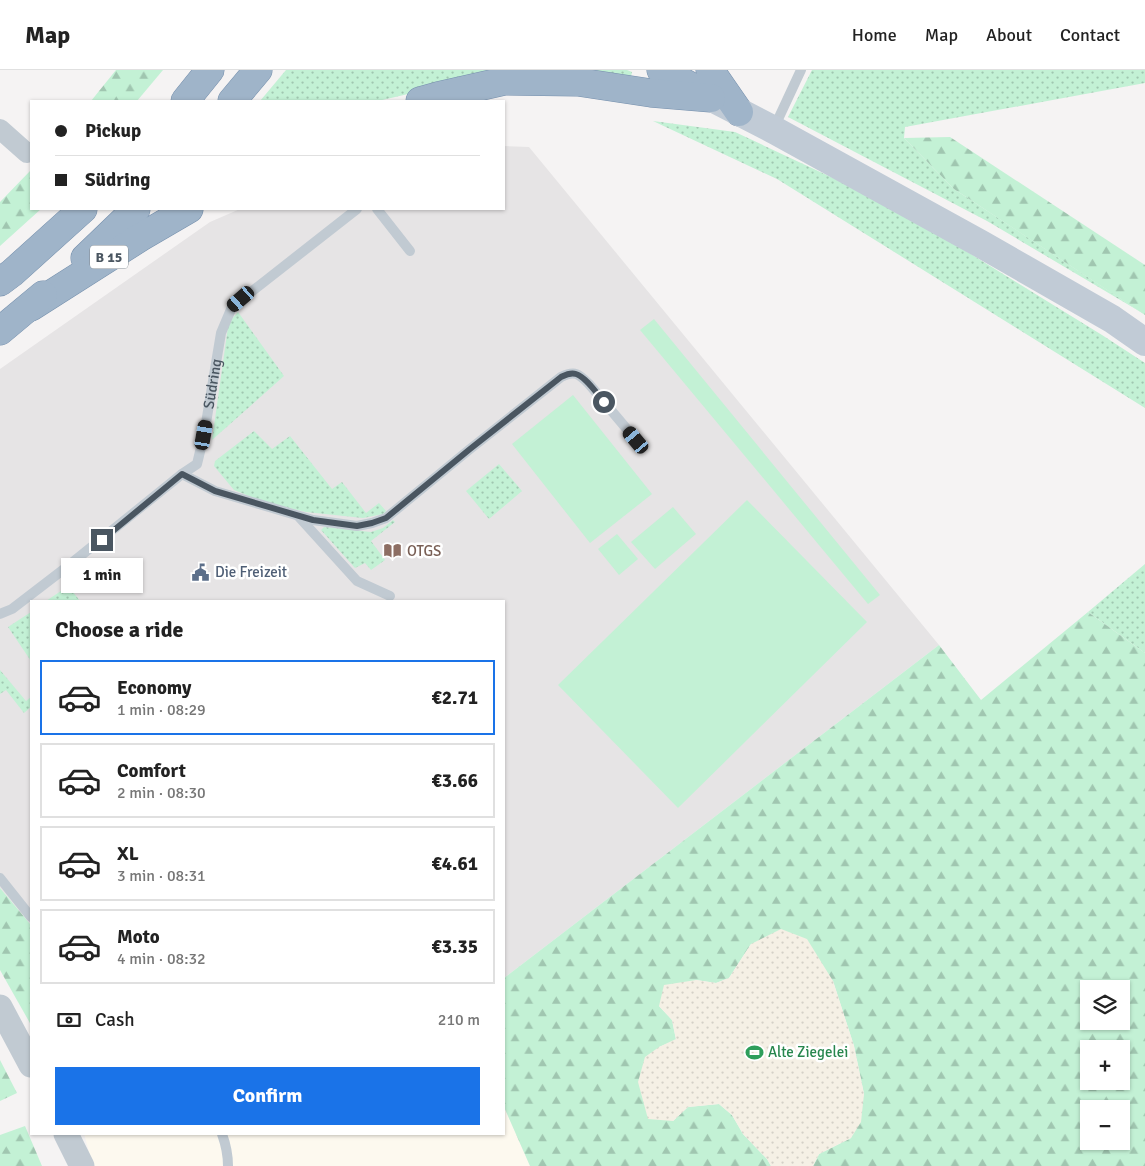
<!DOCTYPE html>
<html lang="en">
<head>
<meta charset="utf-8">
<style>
	body { margin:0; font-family:Signika,sans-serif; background:#f6f6f6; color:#222; height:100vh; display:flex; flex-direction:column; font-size:19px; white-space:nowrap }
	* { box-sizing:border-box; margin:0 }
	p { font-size:16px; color:#767676 }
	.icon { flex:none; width:28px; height:28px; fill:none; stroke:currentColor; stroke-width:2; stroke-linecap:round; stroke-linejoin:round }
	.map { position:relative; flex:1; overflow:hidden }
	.side { position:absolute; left:30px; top:530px; width:475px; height:535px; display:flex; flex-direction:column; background:#fff; border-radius:0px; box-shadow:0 1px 4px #0004 }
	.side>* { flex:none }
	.hud { position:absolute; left:30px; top:30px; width:475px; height:110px; border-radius:0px; box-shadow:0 1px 4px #0004; display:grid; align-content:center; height:110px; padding:0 25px; background:#fff }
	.fabs { position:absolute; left:1080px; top:910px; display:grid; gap:10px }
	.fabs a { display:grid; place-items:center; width:50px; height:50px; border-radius:0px; background:#fff; box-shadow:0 1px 4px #0004; font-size:25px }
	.end { position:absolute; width:22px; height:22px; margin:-11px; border:6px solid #4a5661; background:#fff; box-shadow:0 0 0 2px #fff }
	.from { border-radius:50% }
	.bubble { position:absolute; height:35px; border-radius:0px; background:#fff; box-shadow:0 1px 4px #0004; font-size:16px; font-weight:700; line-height:35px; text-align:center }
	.car { position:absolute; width:15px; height:30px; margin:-15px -8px; border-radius:6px; box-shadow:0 0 4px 1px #0007; background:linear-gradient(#222 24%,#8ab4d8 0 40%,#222 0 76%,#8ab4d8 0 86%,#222 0) }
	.hud b { display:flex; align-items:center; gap:18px; height:48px; font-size:19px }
	.hud b+b { border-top:1px solid #e0e0e0 }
	.hud i { width:12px; height:12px; background:#222 }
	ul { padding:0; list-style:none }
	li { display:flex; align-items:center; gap:15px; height:75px; margin:0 10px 8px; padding:0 15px; border:2px solid #e0e0e0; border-radius:0px }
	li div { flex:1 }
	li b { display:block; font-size:19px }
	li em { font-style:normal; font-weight:700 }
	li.current { border-color:#1a73e8 }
	li>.icon { width:45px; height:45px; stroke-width:1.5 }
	h2 { padding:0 25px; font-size:22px; line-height:60px }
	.pay { display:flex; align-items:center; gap:12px; height:55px; padding:0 25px; font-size:19px }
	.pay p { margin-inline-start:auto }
	.action { display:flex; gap:10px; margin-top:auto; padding:10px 25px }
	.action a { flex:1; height:58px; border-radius:0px; background:#1a73e8; color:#fff; font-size:20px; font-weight:700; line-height:58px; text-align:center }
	header { display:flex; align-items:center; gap:30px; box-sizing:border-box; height:70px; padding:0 25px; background:#fff; border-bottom:1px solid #e0e0e0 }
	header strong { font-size:24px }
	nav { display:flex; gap:28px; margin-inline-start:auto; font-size:18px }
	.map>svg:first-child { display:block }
	.commercial { fill:#fdf9ef }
	.education { fill:#e6e4e5 }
	.grass { fill:url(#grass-dots) }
	.forest { fill:url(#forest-firs); fill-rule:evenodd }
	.sand { fill:url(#sand-dots) }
	.garden { fill:#c3f1d5 }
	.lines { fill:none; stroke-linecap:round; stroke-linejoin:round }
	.trunk-casing { stroke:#7690ad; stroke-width:29 }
	.service { stroke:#c1cad2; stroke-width:10 }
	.minor { stroke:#c1cad2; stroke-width:20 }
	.tertiary { stroke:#c1cad2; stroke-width:25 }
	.secondary { stroke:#c1cbd6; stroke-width:28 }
	.trunk { stroke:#9fb4c9; stroke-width:28 }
	.route { stroke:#4a5661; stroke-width:6 }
	.labels { text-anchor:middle; stroke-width:5; stroke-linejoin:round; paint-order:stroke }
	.shield { fill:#fff; stroke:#808990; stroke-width:1 }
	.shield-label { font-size:14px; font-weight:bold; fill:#4a5661 }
	.street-label { font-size:15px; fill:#4a5661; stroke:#fff }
	.education-label { font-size:15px; fill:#785e54; stroke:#fff; text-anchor:start }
	.service-label { font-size:15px; fill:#4e5e75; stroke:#fff; text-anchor:start }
	.leisure-label { font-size:15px; fill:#27864d; stroke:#fff; text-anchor:start }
</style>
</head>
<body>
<header>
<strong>Map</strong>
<nav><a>Home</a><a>Map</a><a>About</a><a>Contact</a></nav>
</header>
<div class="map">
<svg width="1145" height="1096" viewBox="0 0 1145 1096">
	<defs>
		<pattern id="grass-dots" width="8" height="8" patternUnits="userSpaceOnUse" patternTransform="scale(1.25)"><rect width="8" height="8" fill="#c3f1d5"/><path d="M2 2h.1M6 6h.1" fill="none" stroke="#a0c6b0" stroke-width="1.8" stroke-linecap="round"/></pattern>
		<pattern id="forest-firs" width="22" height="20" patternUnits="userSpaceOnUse" patternTransform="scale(1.25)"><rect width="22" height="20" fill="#c3f1d5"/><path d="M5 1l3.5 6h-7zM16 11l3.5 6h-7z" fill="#a0c6b0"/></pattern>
		<pattern id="sand-dots" width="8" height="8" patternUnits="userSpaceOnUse" patternTransform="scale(1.25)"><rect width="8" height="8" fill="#f5f0e5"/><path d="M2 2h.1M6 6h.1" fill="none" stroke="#d4d0c7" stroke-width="1.8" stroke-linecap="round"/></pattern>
	</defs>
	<rect width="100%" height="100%" fill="#f5f3f3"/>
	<!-- commercial -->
	<path class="commercial" d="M504 1037 530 1096H93L84 1064H504Z"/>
	<!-- education -->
	<path class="education" d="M504 76 529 77 939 575 504 908V531H31V855L0 818V299L210 152 240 139H504Z"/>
	<!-- grass -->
	<g class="grass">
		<path d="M286 0H627L632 2 630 11H464L378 31H260Z"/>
		<path d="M812 0H1145V13L905 57 904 68 954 119 1144 244 987 151 788 47Z"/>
		<path d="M653 51 735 62 893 136 1102 265 1145 293V338L777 109Z"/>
		<path d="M238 242 284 306 212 370 228 257 232 249Z"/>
		<path d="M254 361 272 379 290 366 332 419 342 412 366 443 379 433 386 441 383 444 363 448 306 442 264 432 234 420 214 396 215 391Z"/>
		<path d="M499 394 522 421 489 449 466 421Z"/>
		<path d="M393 450 395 452 371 471 385 490 371 500 365 493 355 498 321 460 324 457 371 462 383 458Z"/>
		<path d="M1145 494V583L1088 542Z"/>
		<path d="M64 519 73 522 80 531H46Z"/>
		<path d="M31 542V591L8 557Z"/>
		<path d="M0 600 26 631 31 627V637L24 643 6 620 0 624Z"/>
	</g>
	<!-- forest -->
	<g class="forest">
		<path d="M116 0H163L137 31H91Z"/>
		<path d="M950 67 1145 195V245L954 119 904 68Z"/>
		<path d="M31 100V139H41L0 176V132Z"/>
		<path d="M1088 542 1145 583V1096H813L819 1084 851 1068 864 1024 854 976 833 911 751 874 729 908 716 913 696 910 659 936 672 950 676 970 659 977 673 1051 688 1037 719 1034 732 1045 743 1064 767 1089 771 1096H530L504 1037V908L939 575 981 630ZM1089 919H1121V951H1089ZM1089 979H1121V1011H1089ZM1089 1039H1121V1071H1089Z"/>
		<path d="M0 818 31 855V955L0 900Z"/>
		<path d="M0 990 17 1023 0 1031Z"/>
		<path d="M25 1056 42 1096H0V1065Z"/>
	</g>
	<!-- sand -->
	<path class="sand" d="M781 859 807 869 833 911 854 976 864 1024 861 1052 851 1068 819 1084 813 1096H771L767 1089 743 1064 732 1045 719 1034 688 1037 673 1051 648 1049 638 1012 645 987 659 977 676 969 672 950 659 936 664 915 696 910 716 913 729 908 751 874Z"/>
	<!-- garden -->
	<g class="garden">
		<path d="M654 249 880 525 868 534 640 260Z"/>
		<path d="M573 325 652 424 590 473 512 374Z"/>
		<path d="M747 430 867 552 678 738 558 615Z"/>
		<path d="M673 437 696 464 655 499 631 472Z"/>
		<path d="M617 464 638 489 619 505 598 479Z"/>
	</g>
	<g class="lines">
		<defs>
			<g id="trunk">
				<path d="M661 0 703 23"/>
				<path d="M710 0 739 42"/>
				<path d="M185 31 210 0"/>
				<path d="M232 31 258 0"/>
				<path d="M420 31 438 26 504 11 578 12 651 23 711 28"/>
				<path d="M85 188 136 139"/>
				<path d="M0 212 12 203 83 139"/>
				<path d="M31 237 141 167 189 139"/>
				<path d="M0 261 43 225"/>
			</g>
		</defs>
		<!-- trunk casing -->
		<use href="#trunk" class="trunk-casing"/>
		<!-- service -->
		<g class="service">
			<path d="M774 58 801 0"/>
			<path d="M377 139 410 181"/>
			<path d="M182 404 215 421 313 450 357 456 372 453 386 448 470 379 561 307C575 300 579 304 589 314L636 370"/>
			<path d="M299 447 357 511 390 526"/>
			<path id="s1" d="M0 544 12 539 68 496 182 404 197 394 204 365 221 263 232 237 357 139"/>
			<path d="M0 808 31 847"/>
			<path d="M222 1064C226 1075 228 1084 228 1096"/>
		</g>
		<!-- minor -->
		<path class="minor" d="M0 59 27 83"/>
		<!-- tertiary -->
		<g class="tertiary">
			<path d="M0 937 31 995"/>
			<path d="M66 1064 82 1096"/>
		</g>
		<!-- secondary -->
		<path class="secondary" d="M718 31 774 60 981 174 1112 249 1145 272"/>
		<!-- trunk -->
		<use href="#trunk" class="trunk"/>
	</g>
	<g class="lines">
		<!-- route -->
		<path class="route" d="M102 470 182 404 215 421 313 450 357 456 372 453 386 448 470 379 561 307C565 305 570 302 576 304 586 307 597 324 604 332"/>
	</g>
	<!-- icons -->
	<defs>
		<symbol id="library-bare" viewBox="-9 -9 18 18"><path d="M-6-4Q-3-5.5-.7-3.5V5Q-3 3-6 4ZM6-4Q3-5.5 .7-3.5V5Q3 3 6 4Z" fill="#8d6e63" stroke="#fff" stroke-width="2.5" paint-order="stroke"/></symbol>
		<symbol id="civic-bare" viewBox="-9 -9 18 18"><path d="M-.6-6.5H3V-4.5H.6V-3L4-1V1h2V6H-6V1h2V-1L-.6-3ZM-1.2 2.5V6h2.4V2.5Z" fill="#5c6f8a" stroke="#fff" stroke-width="2.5" paint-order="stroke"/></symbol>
		<symbol id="stadium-bare" viewBox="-9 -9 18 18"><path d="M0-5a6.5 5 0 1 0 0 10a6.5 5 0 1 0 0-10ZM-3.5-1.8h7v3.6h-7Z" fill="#2e9e5b" stroke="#fff" stroke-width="2.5" paint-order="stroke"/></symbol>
	</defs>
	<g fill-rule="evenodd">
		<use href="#library-bare" x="380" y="468" width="25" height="25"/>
		<use href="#civic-bare" x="188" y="490" width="25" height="25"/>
		<use href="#stadium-bare" x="742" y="970" width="25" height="25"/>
	</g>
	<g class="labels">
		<!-- shield labels -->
		<rect class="shield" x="90" y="175.5" width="38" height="23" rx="4"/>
		<g class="shield-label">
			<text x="109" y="192">B 15</text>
		</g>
		<!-- street labels -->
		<g class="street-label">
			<text dy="5" stroke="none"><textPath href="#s1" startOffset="330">Südring</textPath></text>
		</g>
		<!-- education labels -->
		<g class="education-label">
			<text x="407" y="486">OTGS</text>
		</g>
		<!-- service labels -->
		<g class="service-label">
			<text x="215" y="507">Die Freizeit</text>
		</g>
		<!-- leisure labels -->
		<g class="leisure-label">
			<text x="768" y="987">Alte Ziegelei</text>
		</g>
	</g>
</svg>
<div class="fabs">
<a><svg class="icon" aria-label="layers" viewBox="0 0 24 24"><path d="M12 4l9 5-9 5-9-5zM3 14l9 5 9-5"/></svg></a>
<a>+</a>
<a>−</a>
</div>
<i class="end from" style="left:604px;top:332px"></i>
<i class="end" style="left:102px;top:470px"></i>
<div class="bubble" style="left:61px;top:488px;width:82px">1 min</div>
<i class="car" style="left:241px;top:229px;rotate:229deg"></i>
<i class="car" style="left:204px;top:365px;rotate:10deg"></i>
<i class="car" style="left:636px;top:370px;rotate:320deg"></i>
<div class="hud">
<b><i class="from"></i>Pickup</b>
<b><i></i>Südring</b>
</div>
<section class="side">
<h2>Choose a ride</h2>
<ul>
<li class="current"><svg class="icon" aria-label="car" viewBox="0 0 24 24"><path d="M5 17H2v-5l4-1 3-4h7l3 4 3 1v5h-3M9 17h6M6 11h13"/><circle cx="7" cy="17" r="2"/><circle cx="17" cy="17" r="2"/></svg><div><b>Economy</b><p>1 min · 08:29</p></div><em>€2.71</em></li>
<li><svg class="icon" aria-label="car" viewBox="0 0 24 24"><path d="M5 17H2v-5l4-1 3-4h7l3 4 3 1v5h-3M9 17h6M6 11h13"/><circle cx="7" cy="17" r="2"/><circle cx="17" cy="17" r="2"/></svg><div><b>Comfort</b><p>2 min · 08:30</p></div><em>€3.66</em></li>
<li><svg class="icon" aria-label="car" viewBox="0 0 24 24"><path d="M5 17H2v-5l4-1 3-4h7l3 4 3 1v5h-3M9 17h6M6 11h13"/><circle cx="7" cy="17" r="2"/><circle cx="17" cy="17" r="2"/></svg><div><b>XL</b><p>3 min · 08:31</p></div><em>€4.61</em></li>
<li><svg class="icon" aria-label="car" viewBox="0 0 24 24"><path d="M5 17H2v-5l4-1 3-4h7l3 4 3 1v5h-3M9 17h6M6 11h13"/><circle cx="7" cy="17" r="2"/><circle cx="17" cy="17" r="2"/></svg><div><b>Moto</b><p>4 min · 08:32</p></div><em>€3.35</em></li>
</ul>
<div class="pay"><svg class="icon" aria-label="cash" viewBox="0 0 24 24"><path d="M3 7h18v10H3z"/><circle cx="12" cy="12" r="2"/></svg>Cash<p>210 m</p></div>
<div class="action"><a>Confirm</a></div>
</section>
</div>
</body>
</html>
